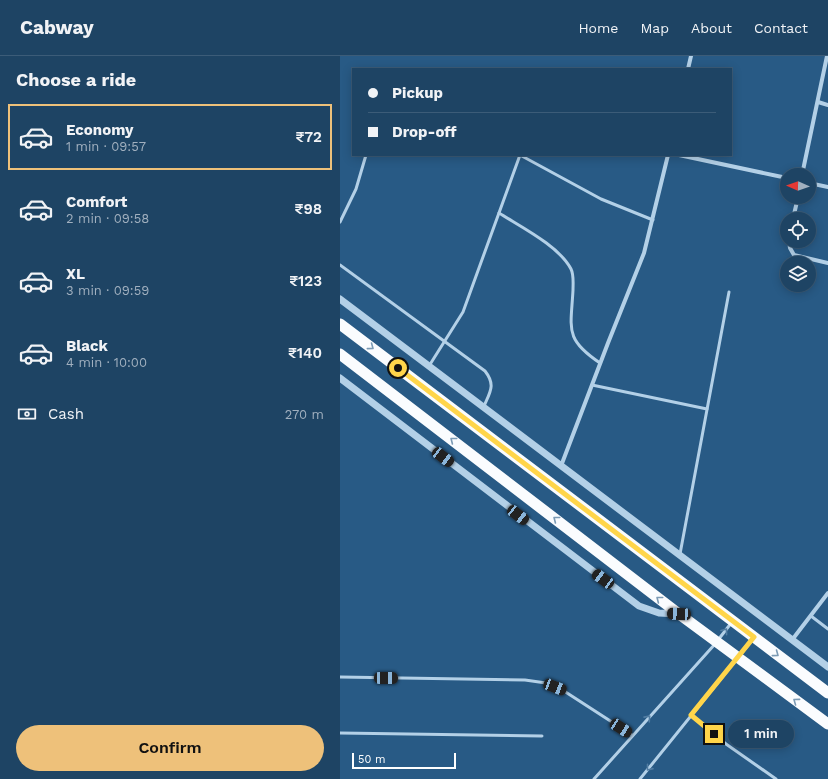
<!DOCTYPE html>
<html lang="en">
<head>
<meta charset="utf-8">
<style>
	body { margin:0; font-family:"Work Sans",sans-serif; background:#2b4e6d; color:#f1f3f6; height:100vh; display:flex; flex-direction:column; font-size:15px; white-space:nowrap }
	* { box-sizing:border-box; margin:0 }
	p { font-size:13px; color:#a1b0bf }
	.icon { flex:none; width:22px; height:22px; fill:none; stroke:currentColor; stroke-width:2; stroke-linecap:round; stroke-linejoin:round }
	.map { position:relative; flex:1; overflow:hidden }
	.details { display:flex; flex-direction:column; background:#1e4464; width:340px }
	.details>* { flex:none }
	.guide { position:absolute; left:12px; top:12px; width:380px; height:88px; border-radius:0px; box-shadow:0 2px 10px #0003,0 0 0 1px #3c5c78; display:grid; align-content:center; height:88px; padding:0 16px; background:#1e4464 }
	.needle { width:26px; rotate:272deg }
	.tools { position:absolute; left:440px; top:112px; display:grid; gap:8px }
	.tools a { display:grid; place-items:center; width:36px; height:36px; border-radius:50%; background:#1e4464; box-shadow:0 2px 10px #0003,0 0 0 1px #3c5c78; font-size:20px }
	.scale { position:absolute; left:12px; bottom:10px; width:104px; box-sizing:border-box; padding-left:4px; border:2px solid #fff; border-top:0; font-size:11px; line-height:14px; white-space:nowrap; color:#fff; -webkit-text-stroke:3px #285a85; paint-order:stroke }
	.end { position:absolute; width:18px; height:18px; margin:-9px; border:5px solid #ffd54a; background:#111; box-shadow:0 0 0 2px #111 }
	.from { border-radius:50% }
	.bubble { position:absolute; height:28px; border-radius:14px; background:#1e4464; box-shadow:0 2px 10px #0003,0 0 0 1px #3c5c78; font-size:13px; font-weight:600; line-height:28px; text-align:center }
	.car { position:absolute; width:12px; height:24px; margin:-12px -6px; border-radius:5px; box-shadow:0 0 3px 1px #0007; background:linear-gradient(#222 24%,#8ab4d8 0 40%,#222 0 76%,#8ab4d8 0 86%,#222 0) }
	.guide b { display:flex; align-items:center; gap:14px; height:38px; font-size:15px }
	.guide b+b { border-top:1px solid #3c5c78 }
	.guide i { width:10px; height:10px; background:#f1f3f6 }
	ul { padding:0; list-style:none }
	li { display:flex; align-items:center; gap:12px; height:66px; margin:0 8px 6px; padding:0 8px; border:2px solid transparent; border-radius:0px }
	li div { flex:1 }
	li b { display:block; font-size:15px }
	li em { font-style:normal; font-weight:600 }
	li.on { border-color:#eec17a }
	li>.icon { width:36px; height:36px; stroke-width:1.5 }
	h2 { padding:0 16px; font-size:18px; line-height:48px }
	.pay { display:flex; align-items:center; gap:10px; height:44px; padding:0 16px; font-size:15px }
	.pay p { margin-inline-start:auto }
	.button { display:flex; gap:8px; margin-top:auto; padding:8px 16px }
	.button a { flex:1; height:46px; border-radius:24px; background:#eec17a; color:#111; font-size:16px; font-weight:600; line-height:46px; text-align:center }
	header { display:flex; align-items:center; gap:24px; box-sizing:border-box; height:56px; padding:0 20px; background:#1e4464; border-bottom:1px solid #3c5c78 }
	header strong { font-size:19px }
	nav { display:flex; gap:22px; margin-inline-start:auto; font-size:14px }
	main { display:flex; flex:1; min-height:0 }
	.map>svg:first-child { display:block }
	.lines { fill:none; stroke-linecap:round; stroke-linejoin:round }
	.service { stroke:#b3d0e7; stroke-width:3 }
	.minor { stroke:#b3d0e7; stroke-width:4 }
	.tertiary { stroke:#b3d0e7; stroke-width:7 }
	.trunk { stroke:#fafcfe; stroke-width:11 }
	.oneway { stroke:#7c9bb5 }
	.oneway2 { stroke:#527da2 }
	.route { stroke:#ffd54a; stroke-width:5 }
</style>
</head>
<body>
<header>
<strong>Cabway</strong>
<nav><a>Home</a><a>Map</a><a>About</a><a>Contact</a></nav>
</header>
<main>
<section class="details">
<h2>Choose a ride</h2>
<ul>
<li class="on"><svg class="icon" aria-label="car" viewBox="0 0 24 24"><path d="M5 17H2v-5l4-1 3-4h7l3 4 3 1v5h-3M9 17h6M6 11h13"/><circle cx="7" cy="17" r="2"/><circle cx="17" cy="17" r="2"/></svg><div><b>Economy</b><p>1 min · 09:57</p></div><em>₹72</em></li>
<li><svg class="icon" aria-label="car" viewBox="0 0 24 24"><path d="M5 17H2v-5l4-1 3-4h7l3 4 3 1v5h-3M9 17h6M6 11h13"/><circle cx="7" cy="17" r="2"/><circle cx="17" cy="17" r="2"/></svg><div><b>Comfort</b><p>2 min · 09:58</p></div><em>₹98</em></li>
<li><svg class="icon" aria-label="car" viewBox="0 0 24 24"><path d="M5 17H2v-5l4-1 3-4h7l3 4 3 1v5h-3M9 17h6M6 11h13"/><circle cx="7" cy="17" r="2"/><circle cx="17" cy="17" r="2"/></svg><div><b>XL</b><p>3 min · 09:59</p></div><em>₹123</em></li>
<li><svg class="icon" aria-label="car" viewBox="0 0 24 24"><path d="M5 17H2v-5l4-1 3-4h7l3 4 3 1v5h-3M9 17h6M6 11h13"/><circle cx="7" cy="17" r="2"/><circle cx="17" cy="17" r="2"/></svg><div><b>Black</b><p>4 min · 10:00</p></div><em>₹140</em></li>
</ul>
<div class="pay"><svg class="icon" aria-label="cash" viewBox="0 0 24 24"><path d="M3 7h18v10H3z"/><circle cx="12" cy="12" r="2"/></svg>Cash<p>270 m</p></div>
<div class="button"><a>Confirm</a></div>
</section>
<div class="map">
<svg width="488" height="723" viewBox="0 0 488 723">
	<rect width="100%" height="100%" fill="#285a85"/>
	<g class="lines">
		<!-- service -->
		<g class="service">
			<path d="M180 99 261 143 313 164"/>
			<path d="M159 157C181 171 219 190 231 213 234 219 233 227 233 234 231 273 224 283 260 307"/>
			<path d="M0 166 16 133 26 99"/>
			<path d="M0 209 145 315C156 329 150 336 144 350"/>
			<path d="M89 310 123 256 180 99"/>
			<path d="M252 329 367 353"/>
			<path d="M340 498 389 236"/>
			<path d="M471 560 488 573"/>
			<path d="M378 584 392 566"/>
			<path d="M0 621 185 624 206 627 224 635 292 679"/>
			<path d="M351 659 386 688 436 723"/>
			<path d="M0 677 202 680"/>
			<path d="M254 723 375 588"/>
			<path d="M300 723 413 583"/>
		</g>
		<!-- minor -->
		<g class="minor">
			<path d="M348 13 351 0"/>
			<path d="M478 46 488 49"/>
			<path d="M339 99 447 122"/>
			<path d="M462 119 487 0"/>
			<path d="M469 127 488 131"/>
			<path d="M453 163 458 141"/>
			<path d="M449 185 450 192 454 199 488 207"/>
			<path d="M221 410 268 287 304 197 328 99"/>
			<path d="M452 584 488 537"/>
		</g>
		<!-- tertiary -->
		<g class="tertiary">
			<path d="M0 243 488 611"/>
			<path d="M0 322 299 550 319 557 338 558"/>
		</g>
		<!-- trunk -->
		<g class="trunk">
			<path d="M0 268 488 637"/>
			<path d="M0 298 339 558 488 668"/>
		</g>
	</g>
	<!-- one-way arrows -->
	<defs><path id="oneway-chevron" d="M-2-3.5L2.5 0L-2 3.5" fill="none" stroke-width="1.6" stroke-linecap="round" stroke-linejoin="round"/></defs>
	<g class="oneway">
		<use href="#oneway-chevron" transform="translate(31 291) rotate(37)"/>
		<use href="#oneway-chevron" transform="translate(113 384) rotate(-142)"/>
		<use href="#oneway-chevron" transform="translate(216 463) rotate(-142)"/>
		<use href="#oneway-chevron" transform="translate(319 543) rotate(-142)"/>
		<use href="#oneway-chevron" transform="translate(436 598) rotate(37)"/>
		<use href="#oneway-chevron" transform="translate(456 645) rotate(-144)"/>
	</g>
	<g class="oneway2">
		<use href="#oneway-chevron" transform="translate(385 575) rotate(-53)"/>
		<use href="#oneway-chevron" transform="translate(308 662) rotate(-48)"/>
		<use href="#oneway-chevron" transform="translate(309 712) rotate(129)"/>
	</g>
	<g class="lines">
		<!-- route -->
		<path class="route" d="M58 312 414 581 351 659 374 678"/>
	</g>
</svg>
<div class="tools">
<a><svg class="needle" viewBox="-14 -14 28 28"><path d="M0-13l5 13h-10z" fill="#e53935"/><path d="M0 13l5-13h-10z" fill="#a1b0bf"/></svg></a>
<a><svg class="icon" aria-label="locate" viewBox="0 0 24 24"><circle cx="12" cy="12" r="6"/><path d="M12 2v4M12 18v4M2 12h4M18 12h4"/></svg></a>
<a><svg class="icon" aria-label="layers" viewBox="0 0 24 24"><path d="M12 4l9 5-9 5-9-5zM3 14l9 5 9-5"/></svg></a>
</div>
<div class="scale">50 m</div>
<i class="end from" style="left:58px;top:312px"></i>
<i class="end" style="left:374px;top:678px"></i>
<div class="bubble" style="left:388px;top:664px;width:66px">1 min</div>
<i class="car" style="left:103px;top:401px;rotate:127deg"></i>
<i class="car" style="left:178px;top:459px;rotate:128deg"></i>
<i class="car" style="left:263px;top:523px;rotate:306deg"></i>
<i class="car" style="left:339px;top:558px;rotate:273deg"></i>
<i class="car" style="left:46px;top:622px;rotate:91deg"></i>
<i class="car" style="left:215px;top:631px;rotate:111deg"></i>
<i class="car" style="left:281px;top:672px;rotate:123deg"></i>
<div class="guide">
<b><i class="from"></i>Pickup</b>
<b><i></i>Drop-off</b>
</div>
</div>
</main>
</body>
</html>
